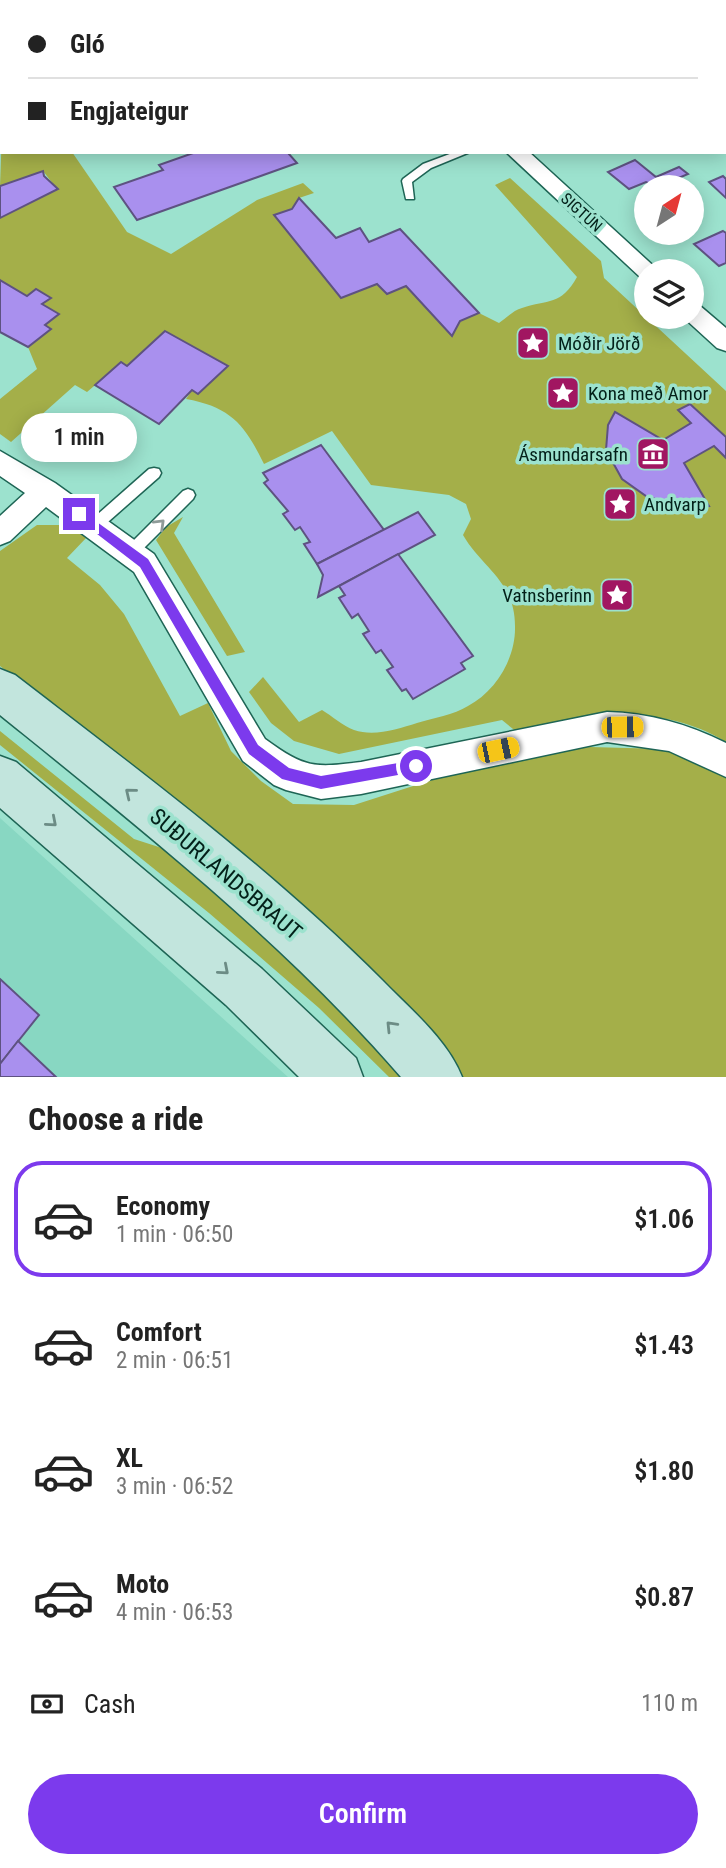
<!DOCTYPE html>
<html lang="en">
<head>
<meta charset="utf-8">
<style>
	body { margin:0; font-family:"Roboto Condensed",sans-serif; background:#f6f6f6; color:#222; height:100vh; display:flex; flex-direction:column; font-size:26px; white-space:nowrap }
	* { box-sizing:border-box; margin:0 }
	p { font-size:23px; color:#767676 }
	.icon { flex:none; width:38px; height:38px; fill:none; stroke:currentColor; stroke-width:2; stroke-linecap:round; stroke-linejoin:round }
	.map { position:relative; height:1077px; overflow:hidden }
	.sheet { display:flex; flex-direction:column; background:#fff; flex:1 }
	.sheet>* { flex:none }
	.banner { position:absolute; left:0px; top:0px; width:726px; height:154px; box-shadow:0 4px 18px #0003; display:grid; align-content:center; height:154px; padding:0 28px; background:#fff }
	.needle { width:46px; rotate:36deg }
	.controls { position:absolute; left:634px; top:175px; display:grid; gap:14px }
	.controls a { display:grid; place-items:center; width:70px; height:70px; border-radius:50%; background:#fff; box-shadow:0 4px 18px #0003; font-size:35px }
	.end { position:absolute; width:32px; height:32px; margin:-16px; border:9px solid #7c3aed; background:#fff; box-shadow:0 0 0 4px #fff }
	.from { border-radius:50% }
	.bubble { position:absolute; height:49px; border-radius:24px; background:#fff; box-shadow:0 4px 18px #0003; font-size:23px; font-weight:600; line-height:49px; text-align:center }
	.car { position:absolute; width:21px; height:42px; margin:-21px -10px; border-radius:9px; box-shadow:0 0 5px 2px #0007; background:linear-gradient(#f5c518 24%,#345 0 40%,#f5c518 0 76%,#345 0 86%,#f5c518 0) }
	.banner b { display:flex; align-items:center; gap:24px; height:66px; font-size:26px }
	.banner b+b { border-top:2px solid #e0e0e0 }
	.banner i { width:18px; height:18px; background:#222 }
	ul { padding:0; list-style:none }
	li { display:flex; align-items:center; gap:21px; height:116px; margin:0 14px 10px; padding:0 14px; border:4px solid transparent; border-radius:28px }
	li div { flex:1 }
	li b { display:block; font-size:26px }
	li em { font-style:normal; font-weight:600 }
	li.selected { border-color:#7c3aed }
	li>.icon { width:63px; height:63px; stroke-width:1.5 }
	h2 { padding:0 28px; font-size:32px; line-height:84px }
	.pay { display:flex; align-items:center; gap:18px; height:77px; padding:0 28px; font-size:26px }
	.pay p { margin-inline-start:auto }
	.primary-button { display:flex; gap:14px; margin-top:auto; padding:14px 28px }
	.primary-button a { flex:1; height:80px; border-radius:42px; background:#7c3aed; color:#fff; font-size:28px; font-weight:600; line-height:80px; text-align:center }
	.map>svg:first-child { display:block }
	.built { fill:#88d7c2 }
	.green { fill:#a4af49 }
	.building { fill:#a990ee; stroke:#5e5281; stroke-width:2 }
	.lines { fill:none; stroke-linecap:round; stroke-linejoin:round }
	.lane-casing { stroke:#1e6555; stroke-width:3 }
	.street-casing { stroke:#1e6555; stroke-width:3 }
	.secondary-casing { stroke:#1e6555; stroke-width:3 }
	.lane { fill:#fff; fill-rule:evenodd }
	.street { fill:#fff; fill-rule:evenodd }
	.secondary { fill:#c2e5dd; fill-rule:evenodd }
	.oneway { stroke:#8e9b98 }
	.oneway2 { stroke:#6c8c85 }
	.route { fill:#7c3aed }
	.labels { text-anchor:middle; stroke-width:7; stroke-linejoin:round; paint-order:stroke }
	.far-street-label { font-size:16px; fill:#032019; stroke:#9ce2ce }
	.poi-label { font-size:19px; fill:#032019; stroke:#9ce2ce; text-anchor:start }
	.near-street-label { font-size:23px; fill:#032019; stroke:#9ce2ce }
</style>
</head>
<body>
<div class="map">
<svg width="726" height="1077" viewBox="0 0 726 1077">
	<rect width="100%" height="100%" fill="#9ce2ce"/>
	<!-- built -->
	<path class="built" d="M0 818 288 1077H0Z"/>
	<!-- green -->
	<g class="green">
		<path d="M2 130V152H72L127 232 171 254 257 200 303 183 314 193 299 198 292 209 275 216 341 298 377 284 387 294 406 286 452 336 460 321 479 313 499 323C506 318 514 310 522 308 548 299 561 306 577 277L495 185 510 178 601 261 604 278 726 391V742C662 703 587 713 518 733L502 720 339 754 294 741 271 723 249 692 263 677 299 722 322 710C332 716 343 726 354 730 374 737 398 729 417 723 433 718 454 715 468 706 496 691 516 658 515 626 515 581 482 568 463 535L471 519 466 504 449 495 371 485 332 431 264 464C245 425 231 407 186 399L192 390 198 394 227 365 165 331 127 366 121 363 87 392 75 385 11 442 0 434V399L37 369 28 347 51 329 45 325 59 314 42 304 50 298 27 296 0 280V218L57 189 43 171 0 186Z"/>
		<path d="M183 517 174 533 245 652 227 656 156 540 166 527Z"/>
		<path d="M37 525H61L87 537 67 558 100 585 124 614 180 716 208 703 231 751 261 781 293 804 354 805 494 760 590 747 665 749 726 774V1077H456L254 870 0 666V551Z"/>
		<path d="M0 731 134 839 168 850 190 863 410 1077H389L319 1008 209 913 0 745Z"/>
	</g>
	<!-- building -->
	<g class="building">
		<path d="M196 152H291L288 153 297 163 137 220 114 187 163 170 159 165Z"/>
		<path d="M635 160 656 177 679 167 688 174 658 187 646 182 629 189 608 172Z"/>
		<path d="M43 171 44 176 58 189 0 218V186Z"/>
		<path d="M723 176 726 179V198L709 182Z"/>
		<path d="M679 178 689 186 658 187Z"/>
		<path d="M299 198 336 238 360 228 369 242 400 229 479 313 460 321 452 336 406 286 387 294 377 284 341 298 274 215 292 209Z"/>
		<path d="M723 231 726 233V263L719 266 694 244Z"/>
		<path d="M0 280 27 296 36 289 51 298 42 304 59 314 45 325 51 329 28 347 0 332Z"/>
		<path d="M165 331 228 366 198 394 192 390 159 424 95 385 121 362 127 366Z"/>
		<path d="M690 404 726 437V458L714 446 684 463 709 506 680 507 646 496 622 479 606 450 608 425 615 412 663 440 691 423 678 410Z"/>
		<path d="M321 445 384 530 317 564 304 544 310 542 300 527 295 530 283 514 288 511 264 483 268 480 263 473Z"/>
		<path d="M418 512 435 535 318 597 323 575 317 564Z"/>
		<path d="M398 554 473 656 461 663 465 669 413 699 406 689 402 691 387 670 393 667 381 650 376 653 363 634 369 631 358 614 352 618 339 598 345 595 339 586Z"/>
		<path d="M0 979 39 1015 0 1064Z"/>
		<path d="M18 1041 56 1077H0V1064Z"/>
	</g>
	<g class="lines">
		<defs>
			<g id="lane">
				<path d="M455 152H470L431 168 412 182 414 199H406L402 181 403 179 423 164Z"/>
				<path d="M154 468 159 469 161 473 159 477 100 529H90L88 525 90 521 149 469Z"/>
				<path d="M188 489 193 491 195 495 193 499 136 556 131 558 126 556 124 552 126 548 183 491Z"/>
			</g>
			<g id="street">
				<path d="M339 0H357L359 2H340Z"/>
				<path d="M599 0H617L619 2H600Z"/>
				<rect x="724" y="4" width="2" height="10"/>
				<path d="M724 78 726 79V91L724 90Z"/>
				<path d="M506 152H529L659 271H646V278L640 277Z"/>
				<path d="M691 303 699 305 726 328V351L717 348 683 317H691Z"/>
				<path d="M0 451 55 483 154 554 265 739C305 768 313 768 361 762L607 712C649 713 688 724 726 743V777L669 751 607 742 361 794 321 799 286 790 274 785 243 761 134 572 46 507 10 541 0 545V516L25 493 0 476Z"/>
			</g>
			<g id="secondary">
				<path d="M0 669 15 675C141 772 269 867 382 980 410 1009 447 1039 462 1077H401C282 940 140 828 0 715Z"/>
				<path d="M0 756 16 762 262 969 356 1058 363 1077H299L226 1005 0 808Z"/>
			</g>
		</defs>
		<!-- lane casing -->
		<use href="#lane" class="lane-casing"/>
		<!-- street casing -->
		<use href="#street" class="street-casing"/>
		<!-- secondary casing -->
		<use href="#secondary" class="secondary-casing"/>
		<!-- lane -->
		<use href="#lane" class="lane"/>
		<!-- street -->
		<use href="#street" class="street"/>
		<!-- secondary -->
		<use href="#secondary" class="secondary"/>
	</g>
	<!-- one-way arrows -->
	<defs><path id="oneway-chevron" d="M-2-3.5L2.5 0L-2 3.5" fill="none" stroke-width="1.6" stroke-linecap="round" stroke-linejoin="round" transform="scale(1.75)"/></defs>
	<use class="oneway" href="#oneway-chevron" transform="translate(160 524) rotate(-44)"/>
	<g class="oneway2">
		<use href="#oneway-chevron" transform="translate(130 793) rotate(-141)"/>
		<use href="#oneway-chevron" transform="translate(52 822) rotate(41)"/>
		<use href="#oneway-chevron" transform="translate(224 970) rotate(41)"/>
		<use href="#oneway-chevron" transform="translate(391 1026) rotate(-134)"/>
	</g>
	<!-- route -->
	<path class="route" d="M79 509 148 559 258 745 289 768 321 776 416 760 422 766 420 771 321 789 282 779 249 754 140 567 75 517V511Z"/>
	<!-- icons -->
	<defs>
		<symbol id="sight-square" viewBox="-11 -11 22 22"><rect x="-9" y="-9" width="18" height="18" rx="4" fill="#a11661" stroke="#9ce2ce"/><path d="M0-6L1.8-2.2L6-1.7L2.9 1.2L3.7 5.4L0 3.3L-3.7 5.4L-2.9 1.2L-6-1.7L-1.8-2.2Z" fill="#fff"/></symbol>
		<symbol id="museum-square" viewBox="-11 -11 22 22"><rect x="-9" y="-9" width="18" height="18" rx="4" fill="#a11661" stroke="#9ce2ce"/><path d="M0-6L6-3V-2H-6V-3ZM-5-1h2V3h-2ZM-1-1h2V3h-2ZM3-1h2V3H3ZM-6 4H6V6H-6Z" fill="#fff"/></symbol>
	</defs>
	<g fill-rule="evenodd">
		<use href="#sight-square" x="514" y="324" width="38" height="38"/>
		<use href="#sight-square" x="544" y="374" width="38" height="38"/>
		<use href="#museum-square" x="634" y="435" width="38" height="38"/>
		<use href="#sight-square" x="601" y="485" width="38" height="38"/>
		<use href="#sight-square" x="598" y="576" width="38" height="38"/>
	</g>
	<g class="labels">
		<!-- far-street labels -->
		<g class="far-street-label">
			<text transform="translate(582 212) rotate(42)" y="6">SIGTÚN</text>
		</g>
		<!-- poi labels -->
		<g class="poi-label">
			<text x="558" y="350">Móðir Jörð</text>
			<text x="588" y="400">Kona með Amor</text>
			<text x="628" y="461" text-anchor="end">Ásmundarsafn</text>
			<text x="644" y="511">Andvarp</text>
			<text x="592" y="602" text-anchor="end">Vatnsberinn</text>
		</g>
		<!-- near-street labels -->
		<g class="near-street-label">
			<text transform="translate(226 874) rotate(40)" y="8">SUÐURLANDSBRAUT</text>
		</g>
	</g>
</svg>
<div class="controls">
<a><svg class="needle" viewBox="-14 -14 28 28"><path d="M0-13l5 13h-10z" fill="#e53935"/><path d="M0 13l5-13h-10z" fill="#767676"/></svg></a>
<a><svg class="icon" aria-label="layers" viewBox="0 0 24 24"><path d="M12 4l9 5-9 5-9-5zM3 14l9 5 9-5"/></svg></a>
</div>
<i class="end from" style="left:416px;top:766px"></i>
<i class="end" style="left:79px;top:514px"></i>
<div class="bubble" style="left:21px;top:413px;width:116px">1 min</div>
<i class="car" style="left:622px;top:727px;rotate:89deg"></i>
<i class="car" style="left:498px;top:750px;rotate:78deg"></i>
<div class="banner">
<b><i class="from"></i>Gló</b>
<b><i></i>Engjateigur</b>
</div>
</div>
<section class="sheet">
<h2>Choose a ride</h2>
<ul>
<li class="selected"><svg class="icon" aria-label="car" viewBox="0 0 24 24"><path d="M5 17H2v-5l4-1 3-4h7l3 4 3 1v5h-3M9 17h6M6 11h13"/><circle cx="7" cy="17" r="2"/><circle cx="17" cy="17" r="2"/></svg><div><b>Economy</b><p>1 min · 06:50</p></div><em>$1.06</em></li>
<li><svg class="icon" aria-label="car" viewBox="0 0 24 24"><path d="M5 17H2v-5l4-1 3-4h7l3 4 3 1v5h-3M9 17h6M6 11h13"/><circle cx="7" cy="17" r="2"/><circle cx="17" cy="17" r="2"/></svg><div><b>Comfort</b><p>2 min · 06:51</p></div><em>$1.43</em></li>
<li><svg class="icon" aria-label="car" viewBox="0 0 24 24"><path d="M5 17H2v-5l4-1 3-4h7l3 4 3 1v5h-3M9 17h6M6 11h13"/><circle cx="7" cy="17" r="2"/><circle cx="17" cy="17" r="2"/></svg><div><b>XL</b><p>3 min · 06:52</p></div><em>$1.80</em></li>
<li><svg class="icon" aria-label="car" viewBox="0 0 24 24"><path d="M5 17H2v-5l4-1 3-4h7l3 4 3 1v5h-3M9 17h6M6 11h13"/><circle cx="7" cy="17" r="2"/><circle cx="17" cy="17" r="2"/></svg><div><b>Moto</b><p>4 min · 06:53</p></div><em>$0.87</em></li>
</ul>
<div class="pay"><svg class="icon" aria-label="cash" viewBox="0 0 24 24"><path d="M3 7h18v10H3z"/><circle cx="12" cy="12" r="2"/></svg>Cash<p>110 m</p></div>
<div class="primary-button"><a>Confirm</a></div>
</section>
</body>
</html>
